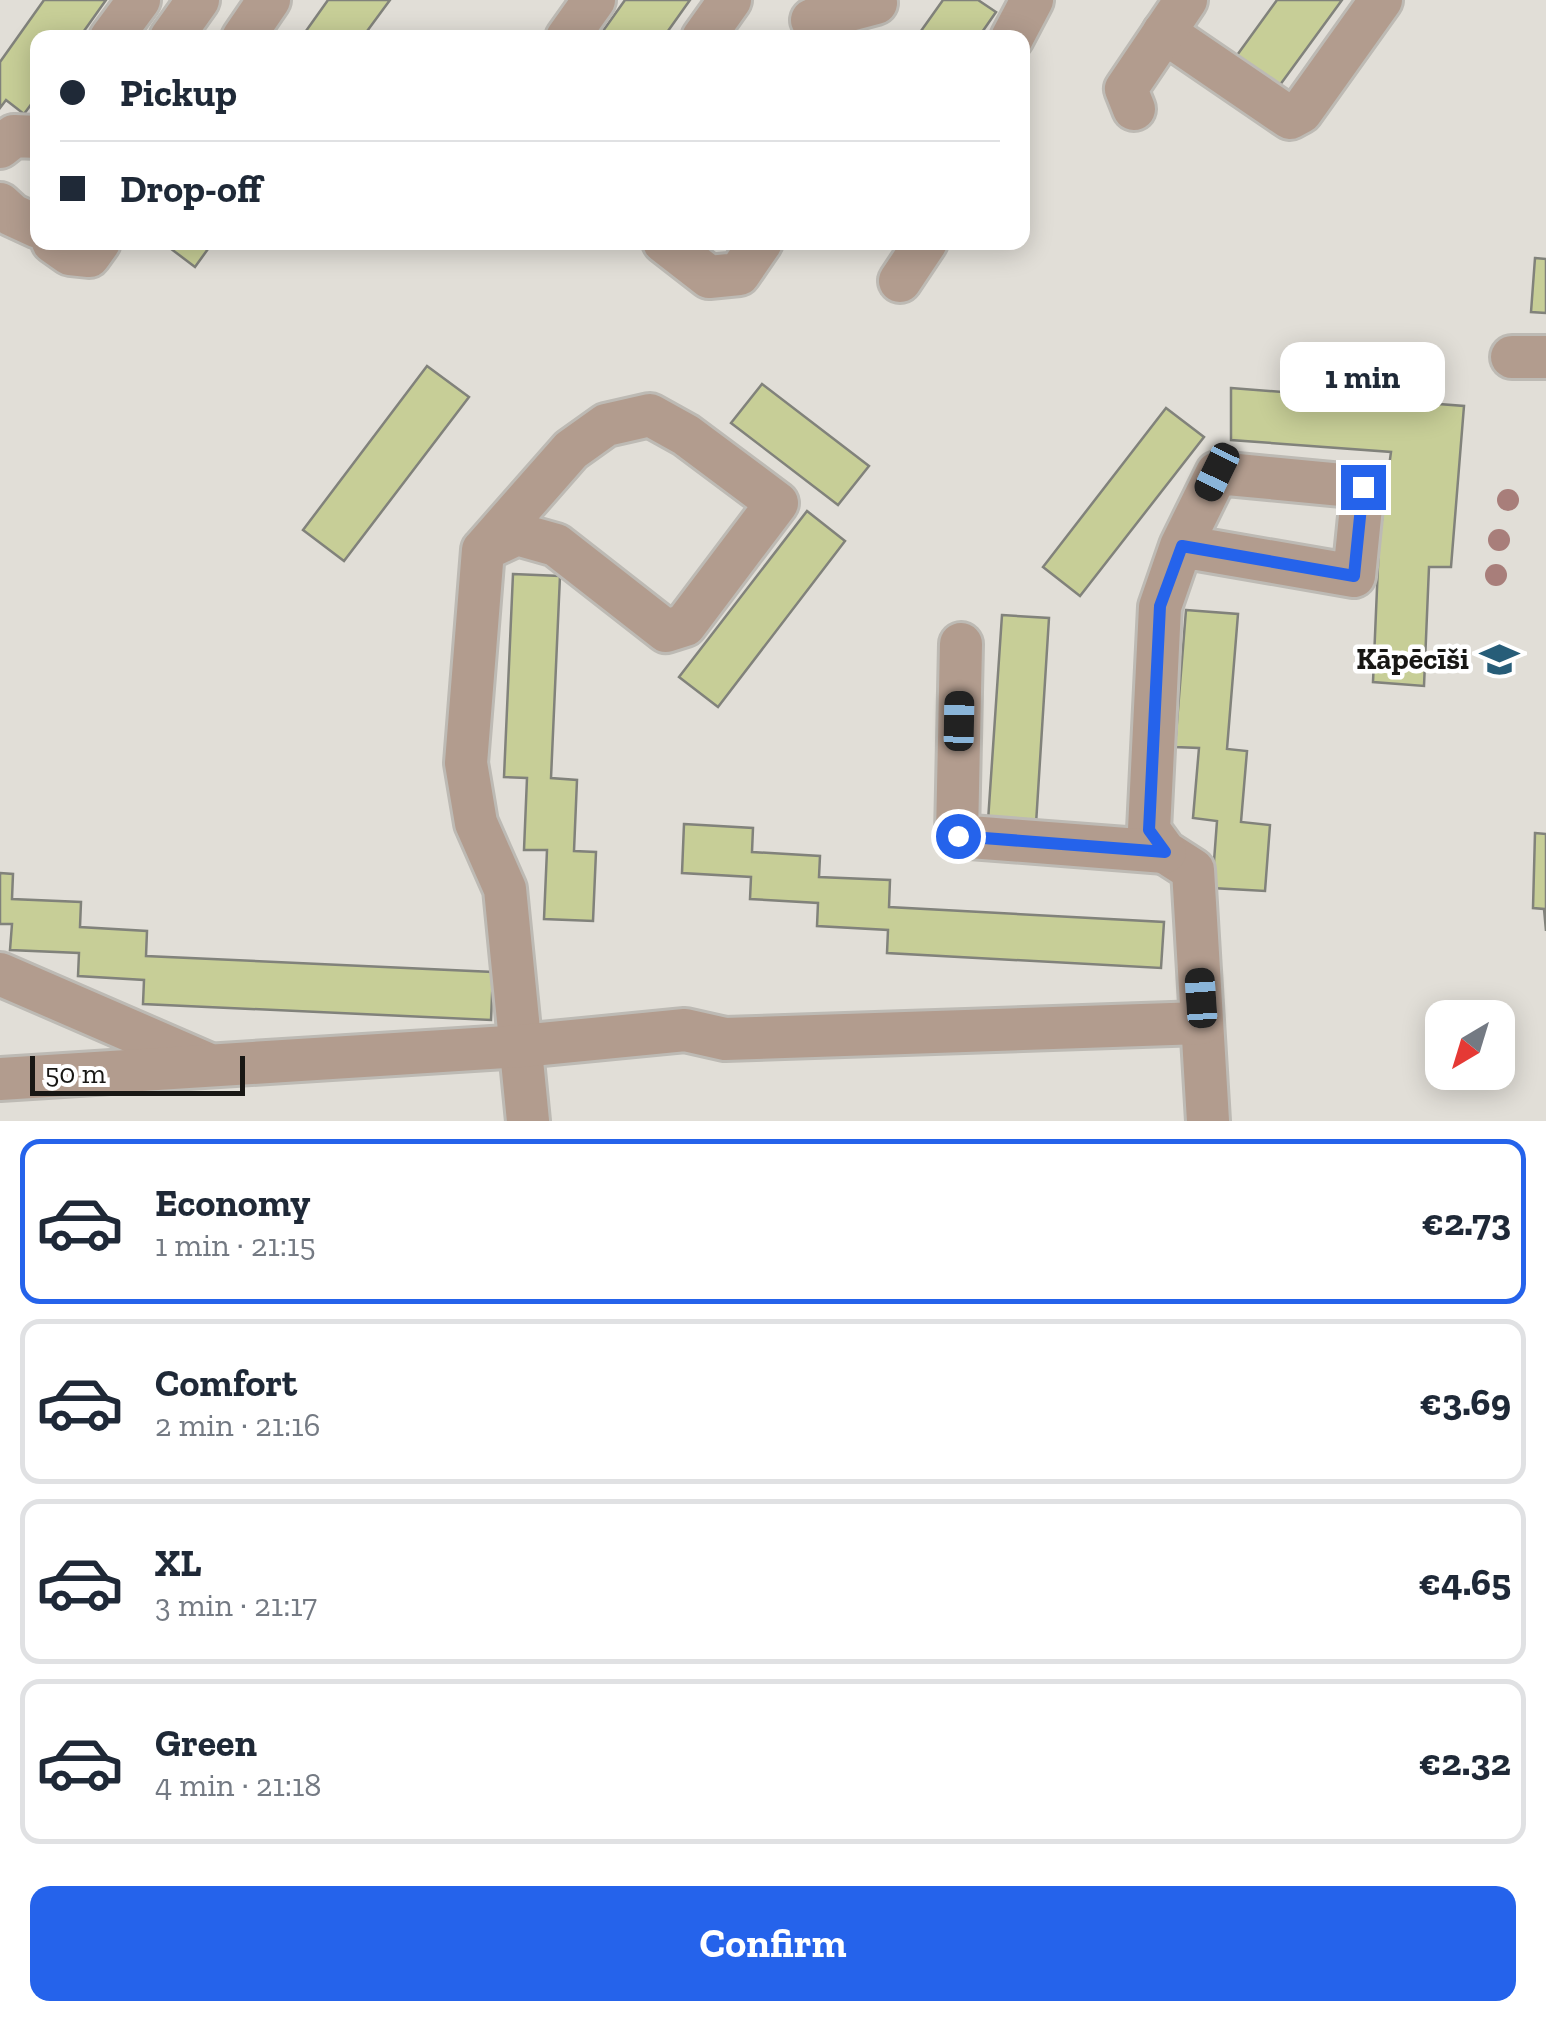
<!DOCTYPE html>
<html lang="en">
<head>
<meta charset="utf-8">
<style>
	body { margin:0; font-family:"Zilla Slab",serif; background:#f2f2f3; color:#1f2937; height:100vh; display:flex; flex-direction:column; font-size:38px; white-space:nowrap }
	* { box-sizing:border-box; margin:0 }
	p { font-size:32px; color:#747a83 }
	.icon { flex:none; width:55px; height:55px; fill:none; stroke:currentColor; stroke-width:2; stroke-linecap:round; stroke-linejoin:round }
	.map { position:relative; height:1121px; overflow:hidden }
	.sheet { display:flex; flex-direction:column; background:#fff; flex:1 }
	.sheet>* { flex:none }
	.hud { position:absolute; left:30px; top:30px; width:1000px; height:220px; border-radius:20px; box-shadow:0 5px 25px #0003; display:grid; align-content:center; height:220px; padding:0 30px; background:#fff }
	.needle { width:65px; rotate:218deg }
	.tools { position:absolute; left:1425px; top:1000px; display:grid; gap:20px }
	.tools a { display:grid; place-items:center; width:90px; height:90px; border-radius:20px; background:#fff; box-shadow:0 5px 25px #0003; font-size:50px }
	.scale { position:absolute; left:30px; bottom:25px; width:215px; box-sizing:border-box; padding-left:10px; border:5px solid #181714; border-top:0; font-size:28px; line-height:35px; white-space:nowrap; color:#181714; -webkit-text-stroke:8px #fff; paint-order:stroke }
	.end { position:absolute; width:45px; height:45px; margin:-22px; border:12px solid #2563eb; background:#fff; box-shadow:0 0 0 5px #fff }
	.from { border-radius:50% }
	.bubble { position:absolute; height:70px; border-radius:20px; background:#fff; box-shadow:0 5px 25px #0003; font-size:32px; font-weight:700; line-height:70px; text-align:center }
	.car { position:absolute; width:30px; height:60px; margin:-30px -15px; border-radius:12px; box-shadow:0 0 8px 2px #0007; background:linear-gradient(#222 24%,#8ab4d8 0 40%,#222 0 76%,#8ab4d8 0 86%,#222 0) }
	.hud b { display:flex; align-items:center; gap:35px; height:95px; font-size:38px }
	.hud b+b { border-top:2px solid #e0e1e3 }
	.hud i { width:25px; height:25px; background:#1f2937 }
	ul { padding:18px 0 0; list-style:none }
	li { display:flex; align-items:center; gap:30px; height:165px; margin:0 20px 15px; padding:0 10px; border:5px solid #e0e1e3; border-radius:20px }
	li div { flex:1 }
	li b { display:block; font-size:38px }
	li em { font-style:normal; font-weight:700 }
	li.selected { border-color:#2563eb }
	li>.icon { width:90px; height:90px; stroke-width:1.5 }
	.cta { display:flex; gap:20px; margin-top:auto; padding:20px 30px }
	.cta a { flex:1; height:115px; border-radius:20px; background:#2563eb; color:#fff; font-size:40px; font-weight:700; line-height:115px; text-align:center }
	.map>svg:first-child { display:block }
	.building { fill:#c7ce97; stroke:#81827b; stroke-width:2.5 }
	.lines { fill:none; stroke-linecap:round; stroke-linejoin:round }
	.minor-casing { stroke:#bdbab4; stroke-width:48 }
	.minor { stroke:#b29c8e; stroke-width:42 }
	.tree { fill:#a87e7a }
	.route { stroke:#2563eb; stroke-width:12 }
	.labels { text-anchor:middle; stroke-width:9; stroke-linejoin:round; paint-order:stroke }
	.poi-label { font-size:30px; font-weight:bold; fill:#181714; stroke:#fff; text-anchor:end }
</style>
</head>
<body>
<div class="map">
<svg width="1546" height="1121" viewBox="0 0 1546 1121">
	<rect width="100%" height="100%" fill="#e1ded7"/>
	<!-- building -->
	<g class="building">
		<path d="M44 0H106L79 38H38V95L24 114 6 100 0 108V62Z"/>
		<path d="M328 0H390L362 38H301Z"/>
		<path d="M625 0H690L663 38H598Z"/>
		<path d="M943 0H978L996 12 978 38H916Z"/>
		<path d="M1277 0H1342L1277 89 1235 58Z"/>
		<path d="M162 242H213L195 267Z"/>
		<path d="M1535 258 1546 259V313L1531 312Z"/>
		<path d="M427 366 469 397 344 561 303 530Z"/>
		<path d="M762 384 869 466 838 505 731 423Z"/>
		<path d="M1231 388 1464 406 1451 567H1429L1424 686 1373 682 1379 542 1391 452 1231 440Z"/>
		<path d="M1166 408 1204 437 1080 596 1043 567Z"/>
		<path d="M807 511 845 541 718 707 679 677Z"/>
		<path d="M513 574 560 576 551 778 577 780 574 851 596 852 593 921 544 919 547 850H524L527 778 504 777Z"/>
		<path d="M1186 610 1238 614 1227 749 1247 751 1241 822 1270 825 1265 891 1212 888 1217 821 1193 818 1199 748 1175 747Z"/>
		<path d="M1002 615 1049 618 1036 824 988 821Z"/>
		<path d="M684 824 753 828 752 852 820 856 819 877 890 880 889 907 1164 922 1161 968 887 953 888 930 817 926 818 903 750 899 751 877 682 873Z"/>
		<path d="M1535 833 1546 834V931L1544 909 1533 908Z"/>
		<path d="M0 873 13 874 12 899 81 902 80 927 147 931 146 956 493 972 491 1020 143 1004 144 980 78 976 79 953 10 950 12 924H0Z"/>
	</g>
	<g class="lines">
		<defs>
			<g id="minor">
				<path d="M812 20 876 3"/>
				<path d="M1164 32 1290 118 1301 112 1381 0"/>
				<path d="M111 38 139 0"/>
				<path d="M171 38 198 0"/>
				<path d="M243 38 269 0"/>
				<path d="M567 38 594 0"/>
				<path d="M703 38 730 0"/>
				<path d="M1012 38 1032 0"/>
				<path d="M1134 109 1126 89 1186 0"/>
				<path d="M0 147 14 136 38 137"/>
				<path d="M0 204 12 215 38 227"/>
				<path d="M53 242 70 254 89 256 99 242"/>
				<path d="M664 242 709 277 739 274 761 242"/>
				<path d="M900 281 926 242"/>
				<path d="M1512 357H1546"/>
				<path d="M1181 546 1354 576 1363 487 1217 473 1181 546 1160 607 1149 830 1165 852 1193 870 1208 1121"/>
				<path d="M483 550 517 534 556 545 666 631 685 625 777 503 686 435 650 415 606 425 571 450 483 550 466 763 476 823 505 889 528 1121"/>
				<path d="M961 644 957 836 1165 852"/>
				<path d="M0 974 205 1063"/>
				<path d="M0 1079 521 1046 685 1030 725 1039 1201 1023"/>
			</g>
		</defs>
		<!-- minor casing -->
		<use href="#minor" class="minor-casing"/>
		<!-- minor -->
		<use href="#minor" class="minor"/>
	</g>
	<!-- trees -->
	<g class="tree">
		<circle cx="1508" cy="500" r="11"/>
		<circle cx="1499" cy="540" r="11"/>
		<circle cx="1496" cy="575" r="11"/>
	</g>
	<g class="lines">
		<!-- route -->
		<path class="route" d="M958 836 1165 852 1149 830 1160 606 1182 546 1354 576 1363 487"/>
	</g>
	<!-- icons -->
	<defs>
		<symbol id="school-bare" viewBox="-9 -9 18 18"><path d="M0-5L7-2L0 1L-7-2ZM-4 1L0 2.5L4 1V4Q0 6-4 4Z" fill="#275d78" stroke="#fff" stroke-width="2.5" paint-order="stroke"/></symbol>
	</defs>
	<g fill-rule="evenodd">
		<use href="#school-bare" x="1472" y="632" width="55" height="55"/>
	</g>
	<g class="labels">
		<!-- poi labels -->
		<g class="poi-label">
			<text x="1469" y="669">Kāpēcīši</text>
		</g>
	</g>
</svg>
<div class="tools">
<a><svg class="needle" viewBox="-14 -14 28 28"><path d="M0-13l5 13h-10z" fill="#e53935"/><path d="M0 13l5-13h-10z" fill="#747a83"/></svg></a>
</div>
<div class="scale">50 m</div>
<i class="end from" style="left:958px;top:836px"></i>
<i class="end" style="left:1363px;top:487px"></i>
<div class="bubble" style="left:1280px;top:342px;width:165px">1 min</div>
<i class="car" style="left:1217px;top:472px;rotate:206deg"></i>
<i class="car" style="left:959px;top:721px;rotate:1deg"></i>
<i class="car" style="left:1201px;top:998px;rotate:356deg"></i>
<div class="hud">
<b><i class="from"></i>Pickup</b>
<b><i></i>Drop-off</b>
</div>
</div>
<section class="sheet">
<ul>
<li class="selected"><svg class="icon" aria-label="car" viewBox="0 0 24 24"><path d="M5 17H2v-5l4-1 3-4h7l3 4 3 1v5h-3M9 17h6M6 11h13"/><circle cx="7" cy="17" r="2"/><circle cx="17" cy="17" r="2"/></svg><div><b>Economy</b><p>1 min · 21:15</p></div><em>€2.73</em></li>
<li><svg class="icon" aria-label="car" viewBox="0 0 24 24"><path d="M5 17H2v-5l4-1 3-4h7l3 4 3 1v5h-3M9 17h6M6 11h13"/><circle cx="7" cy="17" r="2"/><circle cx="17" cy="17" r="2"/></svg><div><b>Comfort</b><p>2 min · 21:16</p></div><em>€3.69</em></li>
<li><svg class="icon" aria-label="car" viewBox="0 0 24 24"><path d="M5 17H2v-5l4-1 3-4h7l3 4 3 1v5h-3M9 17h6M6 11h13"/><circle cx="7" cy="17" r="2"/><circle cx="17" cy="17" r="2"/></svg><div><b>XL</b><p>3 min · 21:17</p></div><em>€4.65</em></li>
<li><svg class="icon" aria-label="car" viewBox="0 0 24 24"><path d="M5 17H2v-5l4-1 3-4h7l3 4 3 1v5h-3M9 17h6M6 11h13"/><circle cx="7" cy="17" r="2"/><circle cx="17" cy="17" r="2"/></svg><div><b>Green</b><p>4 min · 21:18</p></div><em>€2.32</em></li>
</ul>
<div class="cta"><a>Confirm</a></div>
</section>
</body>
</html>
